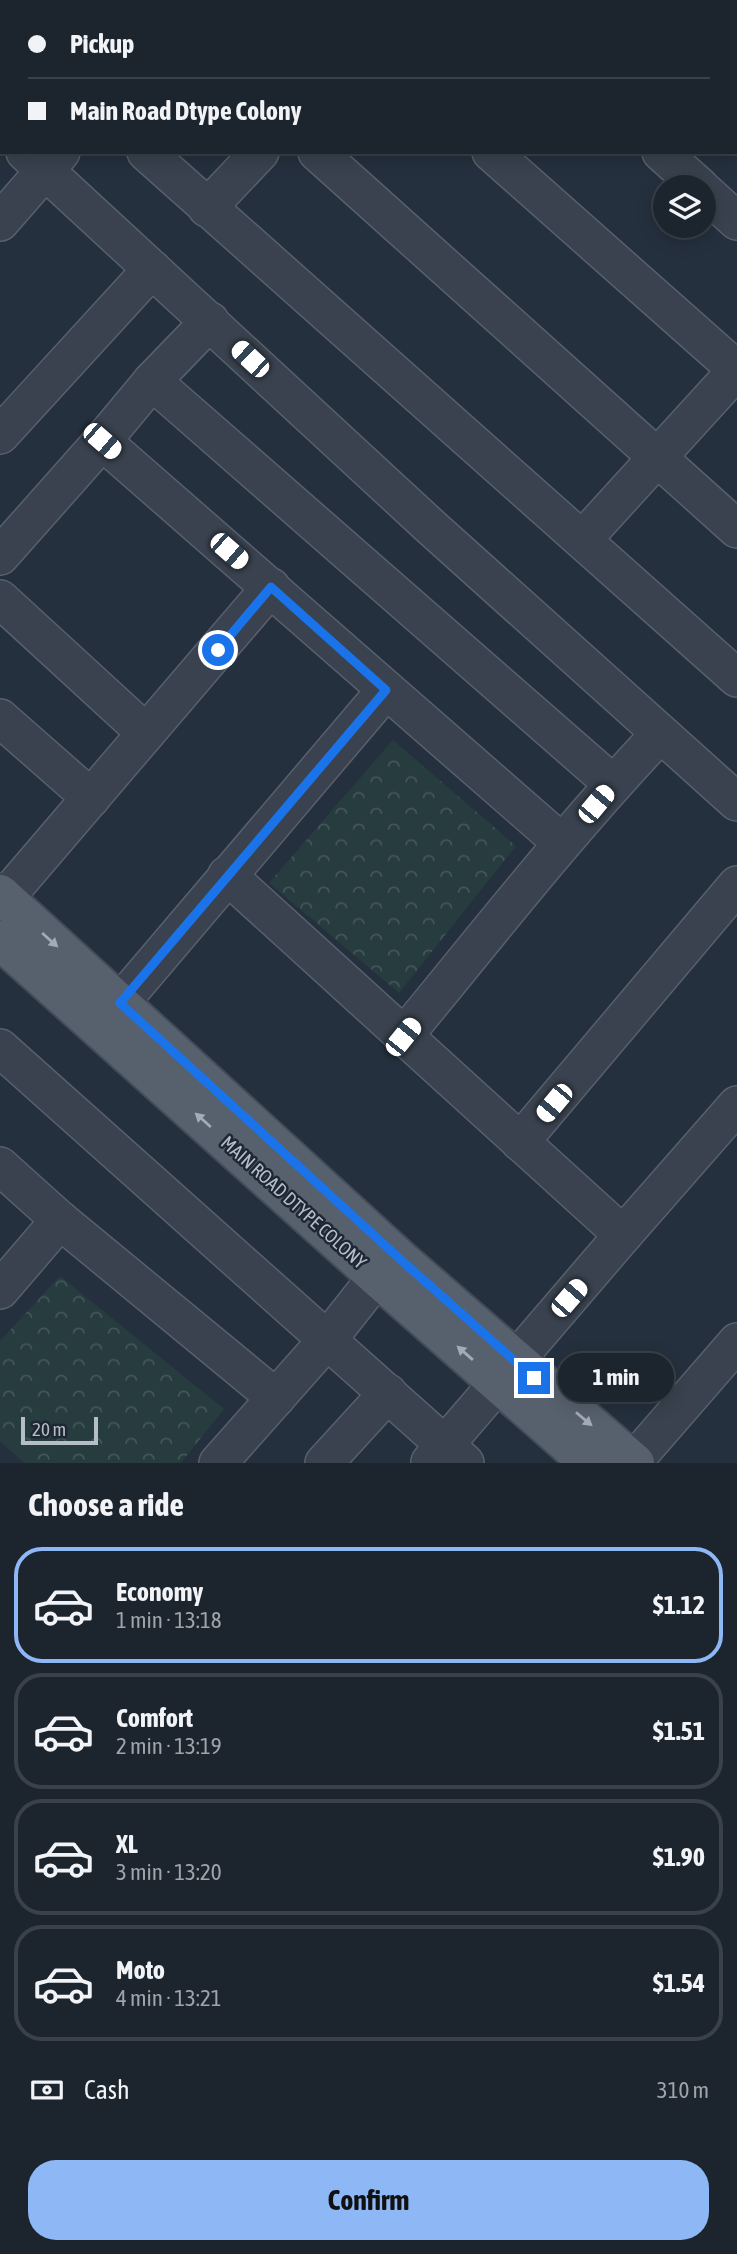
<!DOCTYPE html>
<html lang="en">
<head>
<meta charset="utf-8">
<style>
	body { margin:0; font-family:"Asap Condensed",sans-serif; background:#29303a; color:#f1f3f6; height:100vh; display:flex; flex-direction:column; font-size:26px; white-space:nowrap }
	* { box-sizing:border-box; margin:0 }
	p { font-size:23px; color:#a0a4aa }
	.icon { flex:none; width:38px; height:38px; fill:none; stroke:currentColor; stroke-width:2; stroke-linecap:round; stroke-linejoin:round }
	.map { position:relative; height:1463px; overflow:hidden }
	.drawer { display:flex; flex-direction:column; background:#1c242e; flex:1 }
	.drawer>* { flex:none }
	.guide { position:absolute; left:0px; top:0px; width:738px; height:154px; box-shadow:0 4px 18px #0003,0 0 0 2px #3a414a; display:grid; align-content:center; height:154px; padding:0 28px; background:#1c242e }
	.fabs { position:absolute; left:653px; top:175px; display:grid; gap:14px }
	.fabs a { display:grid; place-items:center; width:63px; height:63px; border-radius:50%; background:#1c242e; box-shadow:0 4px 18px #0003,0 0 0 2px #3a414a; font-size:35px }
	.scale { position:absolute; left:21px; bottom:18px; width:77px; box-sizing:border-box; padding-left:7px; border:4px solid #b5bdc9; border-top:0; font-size:19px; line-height:24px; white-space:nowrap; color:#b5bdc9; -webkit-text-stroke:5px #1e2733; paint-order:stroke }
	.end { position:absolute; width:32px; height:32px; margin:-16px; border:9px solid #1a73e8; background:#fff; box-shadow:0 0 0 4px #fff }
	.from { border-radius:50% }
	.bubble { position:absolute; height:49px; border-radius:24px; background:#1c242e; box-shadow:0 4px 18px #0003,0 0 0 2px #3a414a; font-size:23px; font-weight:700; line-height:49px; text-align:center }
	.car { position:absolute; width:21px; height:42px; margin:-21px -10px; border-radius:9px; box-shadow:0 0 5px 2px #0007; background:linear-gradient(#fff 24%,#345 0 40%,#fff 0 76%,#345 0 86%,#fff 0) }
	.guide b { display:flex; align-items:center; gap:24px; height:66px; font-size:26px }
	.guide b+b { border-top:2px solid #3a414a }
	.guide i { width:18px; height:18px; background:#f1f3f6 }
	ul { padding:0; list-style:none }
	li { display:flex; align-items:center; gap:21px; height:116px; margin:0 14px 10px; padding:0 14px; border:4px solid #3a414a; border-radius:28px }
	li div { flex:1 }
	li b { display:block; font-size:26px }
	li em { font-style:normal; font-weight:700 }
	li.on { border-color:#8eb8f5 }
	li>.icon { width:63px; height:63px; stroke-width:1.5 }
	h2 { padding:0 28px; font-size:32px; line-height:84px }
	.pay { display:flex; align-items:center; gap:18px; height:77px; padding:0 28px; font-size:26px }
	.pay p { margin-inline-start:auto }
	.action { display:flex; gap:14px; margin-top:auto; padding:14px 28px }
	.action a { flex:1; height:80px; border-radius:28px; background:#8eb8f5; color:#111; font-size:28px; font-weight:700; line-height:80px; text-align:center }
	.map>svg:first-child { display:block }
	.forest { fill:url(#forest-crowns) }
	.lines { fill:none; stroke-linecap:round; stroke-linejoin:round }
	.minor-casing { stroke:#57606c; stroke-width:40 }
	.major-casing { stroke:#424b57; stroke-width:42 }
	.minor { stroke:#39424e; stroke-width:37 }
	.major { stroke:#57616e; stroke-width:38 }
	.oneway { fill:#a2abb7 }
	.route { stroke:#1a73e8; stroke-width:9 }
	.labels { text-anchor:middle; stroke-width:5; stroke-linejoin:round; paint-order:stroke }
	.street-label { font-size:19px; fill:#b5bdc9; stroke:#1e2733 }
</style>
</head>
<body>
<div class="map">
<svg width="737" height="1463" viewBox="0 0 737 1463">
	<defs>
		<pattern id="forest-crowns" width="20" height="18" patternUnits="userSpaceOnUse" patternTransform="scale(1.75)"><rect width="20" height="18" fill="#273c3f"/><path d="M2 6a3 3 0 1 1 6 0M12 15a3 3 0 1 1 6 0" fill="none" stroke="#445659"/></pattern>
	</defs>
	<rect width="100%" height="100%" fill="#25303e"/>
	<!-- forest -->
	<g class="forest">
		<path d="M393 740 516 846 399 993 269 883Z"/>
		<path d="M60 1276 224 1409 181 1463H24L0 1441V1341Z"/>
	</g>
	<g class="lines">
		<defs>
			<g id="minor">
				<path d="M491 0 493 2"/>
				<path d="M691 0 693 2"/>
				<path d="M76 2 77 0"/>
				<path d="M207 2 209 0"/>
				<path d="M396 2 398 0"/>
				<path d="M0 19 2 21"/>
				<path d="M0 131 2 133"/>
				<path d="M25 152 431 527 737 802"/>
				<path d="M146 152 737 678"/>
				<path d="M317 152 737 529"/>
				<path d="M491 152 737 370"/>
				<path d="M661 152 700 187"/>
				<path d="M704 191 737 221"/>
				<path d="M207 208 260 152"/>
				<path d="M0 222 61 152"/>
				<path d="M152 381 613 784"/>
				<path d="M0 435 152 269"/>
				<path d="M102 441 152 381 210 321"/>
				<path d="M583 539 737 370"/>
				<path d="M0 556 102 441 562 843"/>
				<path d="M0 599 146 733"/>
				<path d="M0 718 91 798"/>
				<path d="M227 875 623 1235 737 1105"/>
				<path d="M5 898 271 587"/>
				<path d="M120 1003 386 690"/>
				<path d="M403 1037C487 935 569 830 660 734"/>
				<path d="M0 1048 465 1463"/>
				<path d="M520 1142 737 885"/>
				<path d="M0 1166 60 1220 276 1398"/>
				<path d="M0 1290 60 1220"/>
				<path d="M515 1361 623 1235"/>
				<path d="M430 1462 499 1382"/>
				<path d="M218 1463 328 1339 377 1277"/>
				<path d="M324 1463 388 1393"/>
				<path d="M632 1463 737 1342"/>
			</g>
			<g id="major">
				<path d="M0 894 401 1260 635 1463"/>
				<path d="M0 940 377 1277 589 1463"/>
			</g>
		</defs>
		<!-- minor casing -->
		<use href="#minor" class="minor-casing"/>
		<!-- major casing -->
		<use href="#major" class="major-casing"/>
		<!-- minor -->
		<use href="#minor" class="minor"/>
		<!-- major -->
		<use href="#major" class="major"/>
	</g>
	<!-- one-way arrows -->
	<defs><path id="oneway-solid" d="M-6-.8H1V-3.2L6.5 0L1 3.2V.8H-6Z" transform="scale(1.75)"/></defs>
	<g class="oneway">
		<use href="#oneway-solid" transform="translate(50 940) rotate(42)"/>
		<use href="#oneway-solid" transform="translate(203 1120) rotate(-138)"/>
		<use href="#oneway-solid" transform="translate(465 1353) rotate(-139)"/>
		<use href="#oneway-solid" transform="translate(584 1419) rotate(40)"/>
	</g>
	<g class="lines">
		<!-- route -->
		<path class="route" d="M218 650 271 587 386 690 120 1003 401 1260 534 1378"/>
	</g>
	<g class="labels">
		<!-- street labels -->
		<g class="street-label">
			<text transform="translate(294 1202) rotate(42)" y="7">MAIN ROAD DTYPE COLONY</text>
		</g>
	</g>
</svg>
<div class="fabs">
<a><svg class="icon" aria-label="layers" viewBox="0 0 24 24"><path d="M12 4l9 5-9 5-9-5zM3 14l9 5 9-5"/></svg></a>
</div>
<div class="scale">20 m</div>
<i class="end from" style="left:218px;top:650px"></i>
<i class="end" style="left:534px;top:1378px"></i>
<div class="bubble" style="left:558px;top:1353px;width:116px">1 min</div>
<i class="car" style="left:250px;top:359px;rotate:313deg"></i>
<i class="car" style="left:102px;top:441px;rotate:131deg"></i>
<i class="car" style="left:229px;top:551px;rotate:131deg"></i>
<i class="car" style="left:596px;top:804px;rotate:40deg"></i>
<i class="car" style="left:403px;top:1037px;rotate:39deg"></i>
<i class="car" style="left:554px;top:1103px;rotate:220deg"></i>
<i class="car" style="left:569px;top:1298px;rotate:41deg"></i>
<div class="guide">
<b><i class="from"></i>Pickup</b>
<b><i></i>Main Road Dtype Colony</b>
</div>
</div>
<section class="drawer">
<h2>Choose a ride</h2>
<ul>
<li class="on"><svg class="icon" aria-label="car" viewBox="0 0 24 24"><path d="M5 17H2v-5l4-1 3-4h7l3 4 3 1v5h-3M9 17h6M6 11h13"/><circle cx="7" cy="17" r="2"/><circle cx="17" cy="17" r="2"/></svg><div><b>Economy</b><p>1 min · 13:18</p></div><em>$1.12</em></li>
<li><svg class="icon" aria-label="car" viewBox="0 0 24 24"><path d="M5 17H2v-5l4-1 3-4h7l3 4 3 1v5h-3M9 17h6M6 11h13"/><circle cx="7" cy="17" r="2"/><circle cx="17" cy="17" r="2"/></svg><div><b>Comfort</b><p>2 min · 13:19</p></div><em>$1.51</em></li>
<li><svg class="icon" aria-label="car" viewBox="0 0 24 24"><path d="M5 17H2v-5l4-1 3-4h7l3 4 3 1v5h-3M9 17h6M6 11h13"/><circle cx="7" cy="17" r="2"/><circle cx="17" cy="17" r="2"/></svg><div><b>XL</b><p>3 min · 13:20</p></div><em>$1.90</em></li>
<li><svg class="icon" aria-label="car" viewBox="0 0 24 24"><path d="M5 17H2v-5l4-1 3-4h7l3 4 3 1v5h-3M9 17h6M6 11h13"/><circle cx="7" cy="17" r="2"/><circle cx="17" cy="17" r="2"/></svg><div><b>Moto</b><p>4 min · 13:21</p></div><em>$1.54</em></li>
</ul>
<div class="pay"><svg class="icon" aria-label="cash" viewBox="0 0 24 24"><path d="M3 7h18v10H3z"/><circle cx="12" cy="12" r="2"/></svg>Cash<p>310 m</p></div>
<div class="action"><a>Confirm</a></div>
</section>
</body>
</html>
